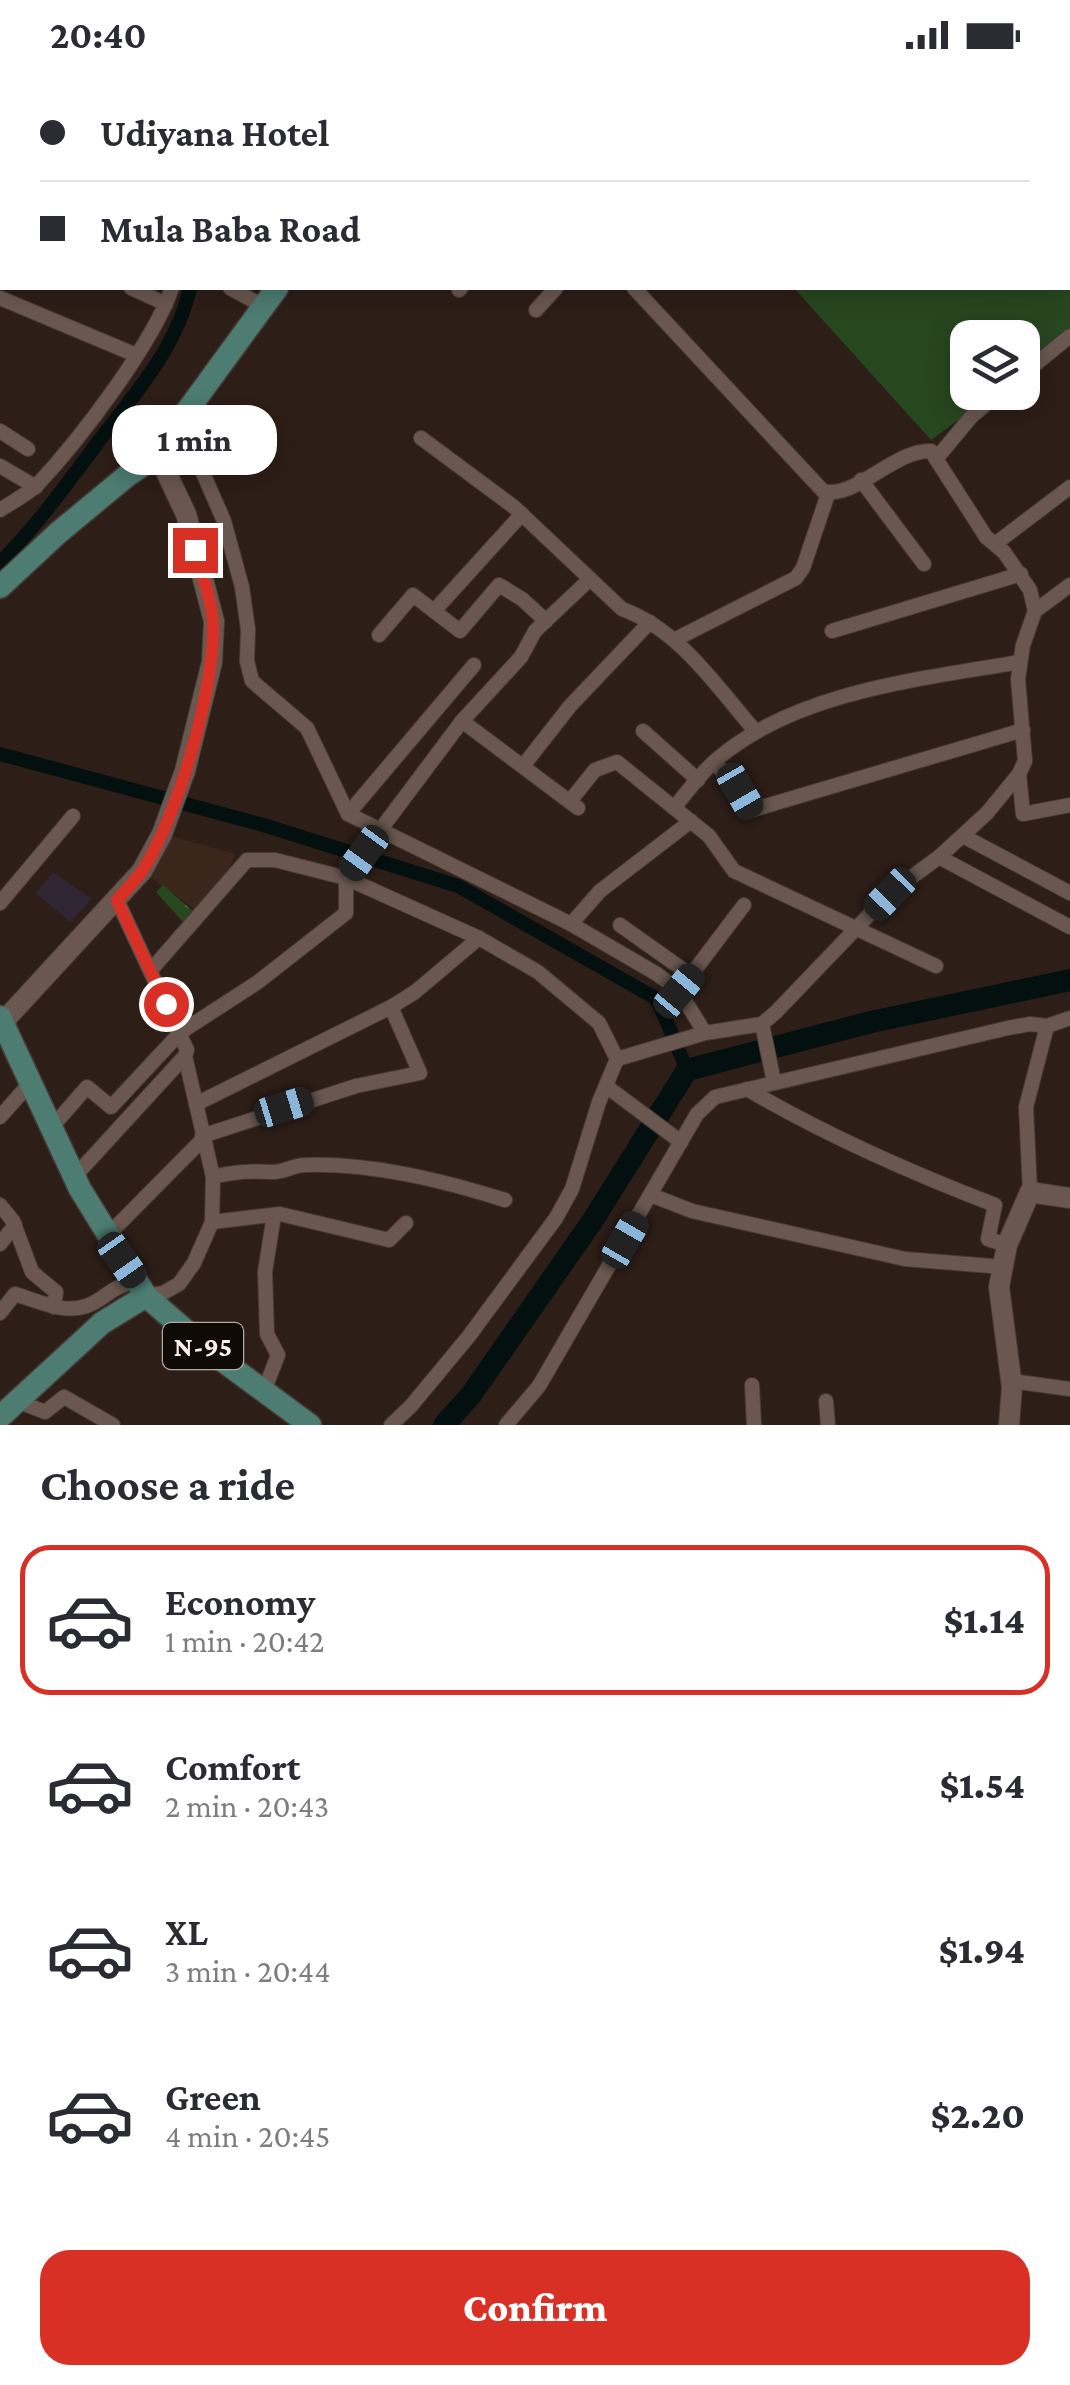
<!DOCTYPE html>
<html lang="en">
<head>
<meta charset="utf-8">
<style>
	body { margin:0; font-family:"Crimson Pro",serif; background:#f2f2f3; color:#2b2b33; height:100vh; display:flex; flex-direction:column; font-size:38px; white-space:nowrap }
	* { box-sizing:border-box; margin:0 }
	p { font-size:32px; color:#7c7c81 }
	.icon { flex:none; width:55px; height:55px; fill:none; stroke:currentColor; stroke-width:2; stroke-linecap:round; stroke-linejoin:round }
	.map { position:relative; height:1355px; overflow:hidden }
	.drawer { display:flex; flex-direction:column; background:#fff; flex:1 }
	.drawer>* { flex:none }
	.top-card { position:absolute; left:0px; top:0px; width:1070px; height:220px; box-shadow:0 5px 25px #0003; display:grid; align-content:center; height:220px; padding:0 40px; background:#fff }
	.fabs { position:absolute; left:950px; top:250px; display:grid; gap:20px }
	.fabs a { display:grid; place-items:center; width:90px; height:90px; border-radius:20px; background:#fff; box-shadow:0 5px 25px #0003; font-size:50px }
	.end { position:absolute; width:45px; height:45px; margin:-22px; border:12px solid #d93025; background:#fff; box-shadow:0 0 0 5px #fff }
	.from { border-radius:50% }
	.bubble { position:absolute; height:70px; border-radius:30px; background:#fff; box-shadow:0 5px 25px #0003; font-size:32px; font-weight:800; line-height:70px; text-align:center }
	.car { position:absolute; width:30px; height:60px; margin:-30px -15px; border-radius:12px; box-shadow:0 0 8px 2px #0007; background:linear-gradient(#222 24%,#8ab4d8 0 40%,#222 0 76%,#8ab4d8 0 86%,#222 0) }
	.top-card b { display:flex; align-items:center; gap:35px; height:95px; font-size:38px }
	.top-card b+b { border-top:2px solid #e1e1e2 }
	.top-card i { width:25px; height:25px; background:#2b2b33 }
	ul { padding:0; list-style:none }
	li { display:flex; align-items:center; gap:30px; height:150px; margin:0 20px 15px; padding:0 20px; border:5px solid transparent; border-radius:30px }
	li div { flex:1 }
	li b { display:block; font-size:38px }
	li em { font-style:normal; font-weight:800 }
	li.selected { border-color:#d93025 }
	li>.icon { width:90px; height:90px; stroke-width:1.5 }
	h2 { padding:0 40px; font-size:45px; line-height:120px }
	.button { display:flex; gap:20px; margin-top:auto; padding:20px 40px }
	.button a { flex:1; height:115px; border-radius:30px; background:#d93025; color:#fff; font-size:40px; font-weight:800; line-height:115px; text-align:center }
	.status { display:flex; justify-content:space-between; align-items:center; height:70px; padding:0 50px; background:#fff; direction:ltr }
	.status svg { height:28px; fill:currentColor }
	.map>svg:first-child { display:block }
	.commercial { fill:#302533 }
	.built { fill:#3b261c }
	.green { fill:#27471f }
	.cemetery { fill:url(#cemetery-stones) }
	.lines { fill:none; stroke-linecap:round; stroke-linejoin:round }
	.canal { stroke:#041010; stroke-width:14 }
	.river { stroke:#041010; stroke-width:22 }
	.street-casing { stroke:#473b36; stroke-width:16 }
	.secondary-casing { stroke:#473b36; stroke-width:22 }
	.primary-casing { stroke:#473b36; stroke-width:25 }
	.street { stroke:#6a5850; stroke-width:14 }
	.secondary { stroke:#6a5850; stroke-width:20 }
	.primary { stroke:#4c7c72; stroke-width:22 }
	.route { stroke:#d93025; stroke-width:12 }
	.labels { text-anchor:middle; stroke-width:9; stroke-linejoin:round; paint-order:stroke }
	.shield { fill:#100a07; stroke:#b4aaa6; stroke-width:2.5 }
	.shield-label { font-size:28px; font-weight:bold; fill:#faefea }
</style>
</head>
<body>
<div class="status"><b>20:40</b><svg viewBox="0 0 49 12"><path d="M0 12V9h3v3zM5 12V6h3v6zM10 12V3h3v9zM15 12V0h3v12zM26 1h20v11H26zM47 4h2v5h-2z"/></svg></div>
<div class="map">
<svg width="1070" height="1355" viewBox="0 0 1070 1355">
	<defs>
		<pattern id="cemetery-stones" width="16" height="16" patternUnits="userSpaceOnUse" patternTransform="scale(2.5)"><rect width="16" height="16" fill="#27471f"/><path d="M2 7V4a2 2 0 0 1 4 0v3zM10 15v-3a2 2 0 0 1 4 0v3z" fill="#476240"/></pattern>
	</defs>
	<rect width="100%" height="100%" fill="#2d1e17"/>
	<!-- commercial -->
	<path class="commercial" d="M53 802 92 829 70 852 36 823Z"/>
	<!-- built -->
	<g class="built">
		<path d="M600 0H779L776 2Z"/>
		<path d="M164 764 235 784 227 805 197 841 142 801Z"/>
	</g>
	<!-- green -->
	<path class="green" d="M779 0H1070V267L1023 302 1022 268H968V322L995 323 931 370 794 218H1068V2H776Z"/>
	<!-- cemetery -->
	<path class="cemetery" d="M163 815 194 842 184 853 156 822Z"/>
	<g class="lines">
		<!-- canal -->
		<g class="canal">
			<path d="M153 0V2"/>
			<path d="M0 493C37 455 67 414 99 371 135 324 177 277 190 218"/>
			<path d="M0 684 260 754 458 816 657 929 687 1000"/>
		</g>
		<!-- river -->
		<path class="river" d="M444 1355 471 1325 593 1150 687 1000 871 952 1070 910"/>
		<defs>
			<g id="street">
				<path d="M115 0V2"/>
				<path d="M660 0 661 2"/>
				<path d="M0 39 2 40"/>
				<path d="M0 98 2 99"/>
				<path d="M0 125 2 126"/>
				<path d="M0 160 2 161"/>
				<path d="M131 218 166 234"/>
				<path d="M230 218 265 237"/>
				<path d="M459 220 461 218"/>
				<path d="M0 228 136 285"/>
				<path d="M536 240 556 218"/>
				<path d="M1022 305 1070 266"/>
				<path d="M174 358 199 394 224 451 242 517 248 559 247 591 252 611 307 658 348 744 571 854 657 904 679 921 705 963 762 954 776 942 890 823 939 787 987 743 1019 704 1025 691 1018 609 1023 575 1035 541 1030 520 1004 482 986 467 931 381C893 380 855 430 823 421L634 218"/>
				<path d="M0 361 28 379"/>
				<path d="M421 368 514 437 622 539C680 560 716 616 756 662"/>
				<path d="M936 389 971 347 1000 322"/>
				<path d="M0 396 36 417"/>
				<path d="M861 410 924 494"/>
				<path d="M0 440C12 432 28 424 38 414 80 369 152 275 172 218"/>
				<path d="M995 474 1070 417"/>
				<path d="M434 541 522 444"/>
				<path d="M1035 541 1070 515"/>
				<path d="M832 561 1021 504"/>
				<path d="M379 565 413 525 460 561 499 515 522 529 546 551"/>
				<path d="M676 569 796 508 803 498 828 424"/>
				<path d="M462 651 578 738"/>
				<path d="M643 661 698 710"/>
				<path d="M714 692 740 721 752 740 1023 660"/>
				<path d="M523 696 570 636 650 552"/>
				<path d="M1019 704 1023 744 1070 735"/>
				<path d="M570 731 595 700 617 692 709 766 734 801 936 896"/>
				<path d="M674 738C687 722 700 704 715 691 793 622 920 609 1020 592"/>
				<path d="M348 744 474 595"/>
				<path d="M963 766 1070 823"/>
				<path d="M939 787 1070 857"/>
				<path d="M117 830 187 980 185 986 213 1107 212 1152 194 1193 179 1214 163 1223 146 1226"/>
				<path d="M0 833 73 746"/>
				<path d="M571 854 600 821 691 751"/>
				<path d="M620 855 692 906"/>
				<path d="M151 900 247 790H275L346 808 479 868 538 902 599 953 617 989 599 1032 572 1119 556 1148 469 1266 411 1336 391 1355"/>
				<path d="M679 921 744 835"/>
				<path d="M762 954 774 1012"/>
				<path d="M1047 956 1070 948"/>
				<path d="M617 989 705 963"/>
				<path d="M606 1016 681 1072"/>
				<path d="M747 1019C827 1066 909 1102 995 1135L988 1169 1007 1175"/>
				<path d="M196 1034 391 937 415 922 479 868"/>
				<path d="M0 1047 31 1012"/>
				<path d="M52 1057 87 1017 111 1037 181 962 258 912 346 843V808L381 759 462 651 521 587 535 561 590 509"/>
				<path d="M202 1066 356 1016 420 1003 391 937"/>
				<path d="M75 1106 185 986"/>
				<path d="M213 1107C237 1101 250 1101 274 1102 284 1102 294 1095 305 1095 372 1093 441 1110 505 1130"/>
				<path d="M651 1125 692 1141 905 1189 1003 1197"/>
				<path d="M0 1135 13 1151 32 1202 56 1222 54 1237"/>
				<path d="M212 1152 280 1144 389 1170 406 1153"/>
				<path d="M108 1165 202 1070"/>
				<path d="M0 1174 15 1155"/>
				<path d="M0 1243 15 1224C44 1233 72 1249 100 1229 116 1218 116 1217 136 1211"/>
				<path d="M1011 1311 1070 1319"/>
				<path d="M752 1315 754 1355"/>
				<path d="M264 1321 278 1285 267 1264 265 1202 274 1145"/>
				<path d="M17 1331 45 1342 64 1327 113 1355"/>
				<path d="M826 1331 828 1355"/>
				<path d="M506 1355 539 1316 697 1044 715 1027 1008 958 1030 954 1047 956 1026 1037 1030 1122"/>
			</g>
			<g id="secondary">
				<path d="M186 0 188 2"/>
				<path d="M3 952 142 801 162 764 185 701 212 592 214 551 186 444 158 385"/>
				<path d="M1009 1355 1012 1317 999 1217 1007 1175 1030 1122 1070 1128"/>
			</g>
			<g id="primary">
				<path d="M451 2 454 0"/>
				<path d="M0 517 58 463 128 405 158 385 171 363 277 218"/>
				<path d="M0 947 80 1119 146 1226 208 1280 310 1355"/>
				<path d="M0 1347 102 1253 146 1226"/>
			</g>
		</defs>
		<!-- street casing -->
		<use href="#street" class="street-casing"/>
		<!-- secondary casing -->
		<use href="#secondary" class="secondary-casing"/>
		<!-- primary casing -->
		<use href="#primary" class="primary-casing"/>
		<!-- street -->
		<use href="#street" class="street"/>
		<!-- secondary -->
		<use href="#secondary" class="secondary"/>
		<!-- primary -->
		<use href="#primary" class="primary"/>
	</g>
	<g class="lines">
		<!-- route -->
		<path class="route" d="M166 934 117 830C125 821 135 811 142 801 177 749 215 618 213 556 213 531 201 504 195 480"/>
	</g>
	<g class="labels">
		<!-- shield labels -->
		<rect class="shield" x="163" y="1253" width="80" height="46" rx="8"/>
		<g class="shield-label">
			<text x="203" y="1286">N-95</text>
		</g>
	</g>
</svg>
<div class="fabs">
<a><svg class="icon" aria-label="layers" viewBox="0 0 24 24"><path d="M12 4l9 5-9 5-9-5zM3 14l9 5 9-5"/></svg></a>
</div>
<i class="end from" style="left:166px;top:934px"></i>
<i class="end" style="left:195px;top:480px"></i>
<div class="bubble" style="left:112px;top:335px;width:165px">1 min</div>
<i class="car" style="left:740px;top:721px;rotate:150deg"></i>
<i class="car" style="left:364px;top:783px;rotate:216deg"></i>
<i class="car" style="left:890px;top:824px;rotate:224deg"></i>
<i class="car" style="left:679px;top:921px;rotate:40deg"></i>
<i class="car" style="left:284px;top:1037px;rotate:73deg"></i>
<i class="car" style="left:625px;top:1170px;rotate:30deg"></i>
<i class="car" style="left:122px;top:1190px;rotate:145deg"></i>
<div class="top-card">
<b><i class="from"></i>Udiyana Hotel</b>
<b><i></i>Mula Baba Road</b>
</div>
</div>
<section class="drawer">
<h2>Choose a ride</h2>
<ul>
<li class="selected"><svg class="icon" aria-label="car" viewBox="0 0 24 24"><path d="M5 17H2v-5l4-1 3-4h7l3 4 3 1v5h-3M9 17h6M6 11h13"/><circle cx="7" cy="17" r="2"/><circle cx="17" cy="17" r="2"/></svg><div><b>Economy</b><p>1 min · 20:42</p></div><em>$1.14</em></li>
<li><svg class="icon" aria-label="car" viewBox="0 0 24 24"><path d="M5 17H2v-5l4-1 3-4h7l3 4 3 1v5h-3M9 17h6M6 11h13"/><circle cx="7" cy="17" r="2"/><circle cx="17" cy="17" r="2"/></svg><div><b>Comfort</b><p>2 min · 20:43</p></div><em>$1.54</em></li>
<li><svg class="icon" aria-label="car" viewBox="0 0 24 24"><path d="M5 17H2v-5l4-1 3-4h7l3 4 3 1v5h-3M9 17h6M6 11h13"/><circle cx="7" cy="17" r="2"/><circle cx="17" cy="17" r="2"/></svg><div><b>XL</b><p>3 min · 20:44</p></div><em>$1.94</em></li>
<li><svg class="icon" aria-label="car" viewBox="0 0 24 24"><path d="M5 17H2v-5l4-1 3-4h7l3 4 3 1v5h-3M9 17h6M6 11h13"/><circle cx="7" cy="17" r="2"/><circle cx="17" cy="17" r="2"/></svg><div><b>Green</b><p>4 min · 20:45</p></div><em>$2.20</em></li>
</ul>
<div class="button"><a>Confirm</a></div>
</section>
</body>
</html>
